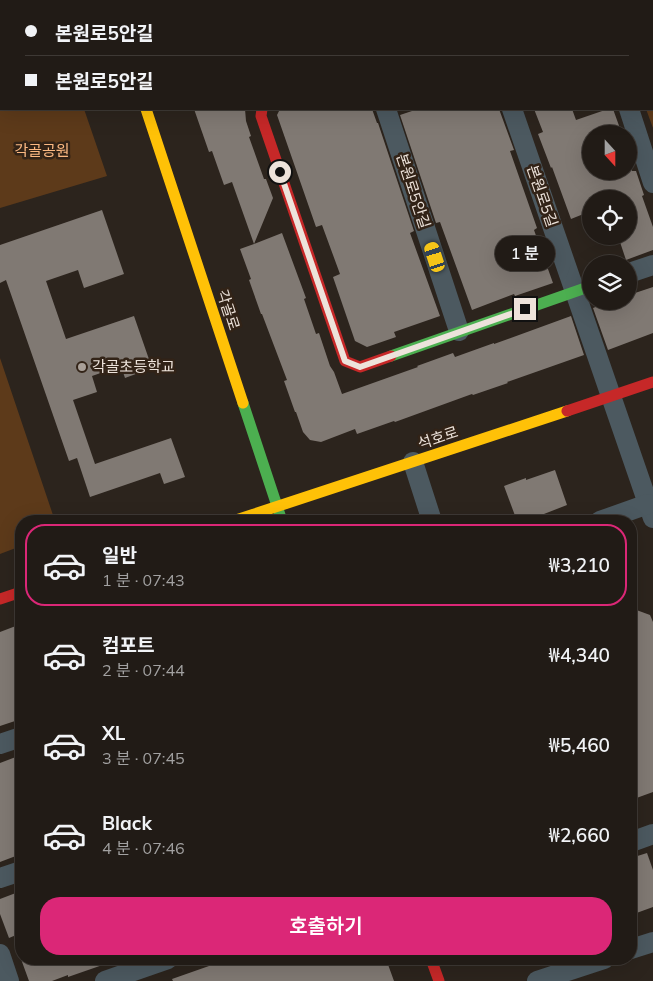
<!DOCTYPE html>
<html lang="ko">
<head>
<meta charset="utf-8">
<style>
	body { margin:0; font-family:Mulish,"Noto Sans KR",sans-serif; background:#2d2823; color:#f1f3f6; height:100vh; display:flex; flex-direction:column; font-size:19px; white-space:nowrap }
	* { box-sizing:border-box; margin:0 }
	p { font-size:16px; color:#a2a1a1 }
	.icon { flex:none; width:28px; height:28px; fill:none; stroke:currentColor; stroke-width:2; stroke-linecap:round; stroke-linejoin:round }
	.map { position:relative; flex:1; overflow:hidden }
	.panel { position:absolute; left:15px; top:515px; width:622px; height:450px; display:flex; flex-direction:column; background:#211b16; border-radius:20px; box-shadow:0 5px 20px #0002,0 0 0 1px #3e3935 }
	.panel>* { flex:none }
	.hud { position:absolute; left:0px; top:0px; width:654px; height:110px; box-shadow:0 5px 20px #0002,0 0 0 1px #3e3935; display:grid; align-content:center; height:110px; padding:0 25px; background:#211b16 }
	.needle { width:32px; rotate:159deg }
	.controls { position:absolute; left:582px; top:125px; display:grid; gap:10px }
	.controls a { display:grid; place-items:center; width:55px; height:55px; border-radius:50%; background:#211b16; box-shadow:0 5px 20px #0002,0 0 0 1px #3e3935; font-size:25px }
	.end { position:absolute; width:22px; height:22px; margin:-11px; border:6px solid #ede3db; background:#111; box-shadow:0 0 0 2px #111 }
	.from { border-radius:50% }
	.bubble { position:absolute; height:35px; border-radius:18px; background:#211b16; box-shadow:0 5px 20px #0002,0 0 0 1px #3e3935; font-size:16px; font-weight:600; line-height:35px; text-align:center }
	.car { position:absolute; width:15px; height:30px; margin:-15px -8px; border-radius:6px; box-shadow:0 0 4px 1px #0007; background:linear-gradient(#f5c518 24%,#345 0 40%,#f5c518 0 76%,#345 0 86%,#f5c518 0) }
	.hud b { display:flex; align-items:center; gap:18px; height:48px; font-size:19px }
	.hud b+b { border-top:1px solid #3e3935 }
	.hud i { width:12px; height:12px; background:#f1f3f6 }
	ul { padding:9px 0 0; list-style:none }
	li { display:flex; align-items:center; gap:15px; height:82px; margin:0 10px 8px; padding:0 15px; border:2px solid transparent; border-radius:20px }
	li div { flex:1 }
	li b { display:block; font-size:19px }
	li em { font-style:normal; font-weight:600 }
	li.active { border-color:#db2777 }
	li>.icon { width:45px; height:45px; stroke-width:1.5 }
	.cta { display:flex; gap:10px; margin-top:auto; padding:10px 25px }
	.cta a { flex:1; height:58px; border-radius:20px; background:#db2777; color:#fff; font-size:20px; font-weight:600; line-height:58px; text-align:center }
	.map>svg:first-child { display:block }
	.green { fill:#5d3a1a }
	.building { fill:#807973 }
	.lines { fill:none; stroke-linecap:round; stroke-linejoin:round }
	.street { stroke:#4c5960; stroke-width:20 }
	.fast { stroke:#4caf50; stroke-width:11 }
	.slow { stroke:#ffc107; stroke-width:11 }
	.jam { stroke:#c62828; stroke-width:11 }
	.route { stroke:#ede3db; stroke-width:6 }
	.poi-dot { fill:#a9a098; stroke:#322317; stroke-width:2 }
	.labels { text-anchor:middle; stroke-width:5; stroke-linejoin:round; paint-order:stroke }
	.park-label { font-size:15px; fill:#fcb982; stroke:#322317 }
	.street-label { font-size:15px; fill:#ede3db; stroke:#322317 }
	.poi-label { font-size:15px; fill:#ede3db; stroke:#322317; text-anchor:start }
</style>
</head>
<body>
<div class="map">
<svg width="653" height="981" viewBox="0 0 653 981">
	<rect width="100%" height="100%" fill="#2c241d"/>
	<!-- green -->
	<g class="green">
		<path d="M0 0H47L48 1H1V109H84L107 176 0 208Z"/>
		<path d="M611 0H653V128L646 109H652V1H610Z"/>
		<path d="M0 358 55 521H21V546L0 554Z"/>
	</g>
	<!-- building -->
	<g class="building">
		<path d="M194 109H245L246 121 251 136 249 137 264 179H266L273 198 254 244 282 233 306 298 304 299 316 334 319 333 330 366 334 372 342 394 418 367 417 366 453 353 455 357 494 343V344L571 316 584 355 507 382 508 383 473 395 472 394 395 422 394 421 357 434 355 429 321 442 310 440 303 432 296 412H295L284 381 287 380 262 314H261L249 280 251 279 240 249 254 244 232 182 224 185 212 151 209 152Z"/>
		<path d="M280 109H372L377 123H378L414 231 410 233 440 316 394 332 396 337 367 347 355 341 333 277 340 274 322 225 316 227 277 115Z"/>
		<path d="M418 109H499L514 150 510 151 537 228 534 230 553 283 515 296 514 294 472 310 440 222 436 223 400 115Z"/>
		<path d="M534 109H572L576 120 608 109H613L622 134H591V171H629V167L631 166 632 171H636L644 195 642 196 653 227V250L626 260 618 236H629V199H591V211L571 219 552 167 551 168 538 134 543 132Z"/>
		<path d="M102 210 124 274 84 288 78 270 46 281 66 339 134 316 152 368 125 378 121 366 92 376 97 392 73 400 95 464 171 438 185 477 164 484 160 473 90 497 77 458 69 461 6 280 0 283V245Z"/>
		<path d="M653 287V333L608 350 593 308 611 301H629V295Z"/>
		<path d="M555 470 567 505 526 521H517L504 486 526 478V480Z"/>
		<path d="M631 608 650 615 653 622V792L631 800Z"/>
		<path d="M21 624V719L0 726V632Z"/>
		<path d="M21 755V854L0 862V763Z"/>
		<path d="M647 853 653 870V907L631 915V858Z"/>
		<path d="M21 891V933L9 938 0 914V899Z"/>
		<path d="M21 959H114V961L68 977V975L52 981H29Z"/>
		<path d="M222 959H386L394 981H173L172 979 209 966 208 964Z"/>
	</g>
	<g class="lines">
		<!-- street -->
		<g class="street">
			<path d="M476 0V1"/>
			<path d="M592 0 593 1"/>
			<path d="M544 1 548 0"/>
			<path d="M386 109 459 331"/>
			<path d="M512 109 653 518"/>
			<path d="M629 109 653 183"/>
			<path d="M629 273 653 265"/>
			<path d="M413 462 432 521"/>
			<path d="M600 521 648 504"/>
			<path d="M0 744 21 737"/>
			<path d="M631 842 653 834"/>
			<path d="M0 878 21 871"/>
			<path d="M631 949 653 942"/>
			<path d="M0 954 9 981"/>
			<path d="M105 981 168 959"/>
			<path d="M537 981 604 959"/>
		</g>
		<!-- fast -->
		<g class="fast">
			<path d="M391 356 591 286"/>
			<path d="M243 403 282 521"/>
		</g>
		<!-- slow -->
		<g class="slow">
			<path d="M146 109 243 403"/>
			<path d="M233 521 567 411"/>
		</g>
		<!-- jam -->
		<g class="jam">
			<path d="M110 0V1"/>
			<path d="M262 109 261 116 345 361 360 367 391 356"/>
			<path d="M567 411 653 382"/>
			<path d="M0 599 21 592"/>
			<path d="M431 959 439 981"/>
		</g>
	</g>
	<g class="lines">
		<!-- route -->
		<path class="route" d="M280 172 345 361 360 367 525 309"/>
	</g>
	<!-- markers -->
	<circle class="poi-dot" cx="82" cy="367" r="5"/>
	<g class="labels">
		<!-- park labels -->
		<g class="park-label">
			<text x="42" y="156">각골공원</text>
		</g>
		<!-- street labels -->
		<g class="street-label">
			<text transform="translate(413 191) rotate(72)" y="5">본원로5안길</text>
			<text transform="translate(542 196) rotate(71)" y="5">본원로5길</text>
			<text transform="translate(228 310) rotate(72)" y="5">각골로</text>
			<text transform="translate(438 438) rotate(-18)" y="5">석호로</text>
		</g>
		<!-- poi labels -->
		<g class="poi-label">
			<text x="92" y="372">각골초등학교</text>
		</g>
	</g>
</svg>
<div class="controls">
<a><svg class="needle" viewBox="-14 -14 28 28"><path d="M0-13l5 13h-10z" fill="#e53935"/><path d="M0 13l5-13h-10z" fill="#a2a1a1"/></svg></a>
<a><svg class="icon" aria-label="locate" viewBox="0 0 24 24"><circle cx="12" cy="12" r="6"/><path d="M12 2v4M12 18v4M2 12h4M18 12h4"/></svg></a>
<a><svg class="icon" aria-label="layers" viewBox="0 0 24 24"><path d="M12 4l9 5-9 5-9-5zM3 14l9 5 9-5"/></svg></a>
</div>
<i class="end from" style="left:280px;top:172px"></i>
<i class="end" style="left:525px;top:309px"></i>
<div class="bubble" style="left:495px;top:236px;width:60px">1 분</div>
<i class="car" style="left:435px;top:257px;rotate:342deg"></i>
<div class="hud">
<b><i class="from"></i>본원로5안길</b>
<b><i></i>본원로5안길</b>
</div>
<section class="panel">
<ul>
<li class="active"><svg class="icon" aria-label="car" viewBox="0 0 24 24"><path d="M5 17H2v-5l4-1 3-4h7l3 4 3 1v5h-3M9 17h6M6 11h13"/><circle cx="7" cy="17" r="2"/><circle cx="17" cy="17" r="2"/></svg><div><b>일반</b><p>1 분 · 07:43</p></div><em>₩3,210</em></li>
<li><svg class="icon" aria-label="car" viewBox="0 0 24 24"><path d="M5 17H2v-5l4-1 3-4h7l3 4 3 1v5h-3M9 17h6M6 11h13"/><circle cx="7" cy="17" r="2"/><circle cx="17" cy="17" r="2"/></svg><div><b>컴포트</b><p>2 분 · 07:44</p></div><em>₩4,340</em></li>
<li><svg class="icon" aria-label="car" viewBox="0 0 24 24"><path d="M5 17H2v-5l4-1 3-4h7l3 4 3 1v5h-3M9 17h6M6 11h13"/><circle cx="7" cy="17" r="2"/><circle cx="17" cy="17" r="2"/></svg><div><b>XL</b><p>3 분 · 07:45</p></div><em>₩5,460</em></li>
<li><svg class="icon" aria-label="car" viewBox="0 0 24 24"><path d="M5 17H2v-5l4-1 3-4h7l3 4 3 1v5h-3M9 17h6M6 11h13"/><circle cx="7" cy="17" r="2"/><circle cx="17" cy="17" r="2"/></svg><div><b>Black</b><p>4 분 · 07:46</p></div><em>₩2,660</em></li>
</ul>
<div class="cta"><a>호출하기</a></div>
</section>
</div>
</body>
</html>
